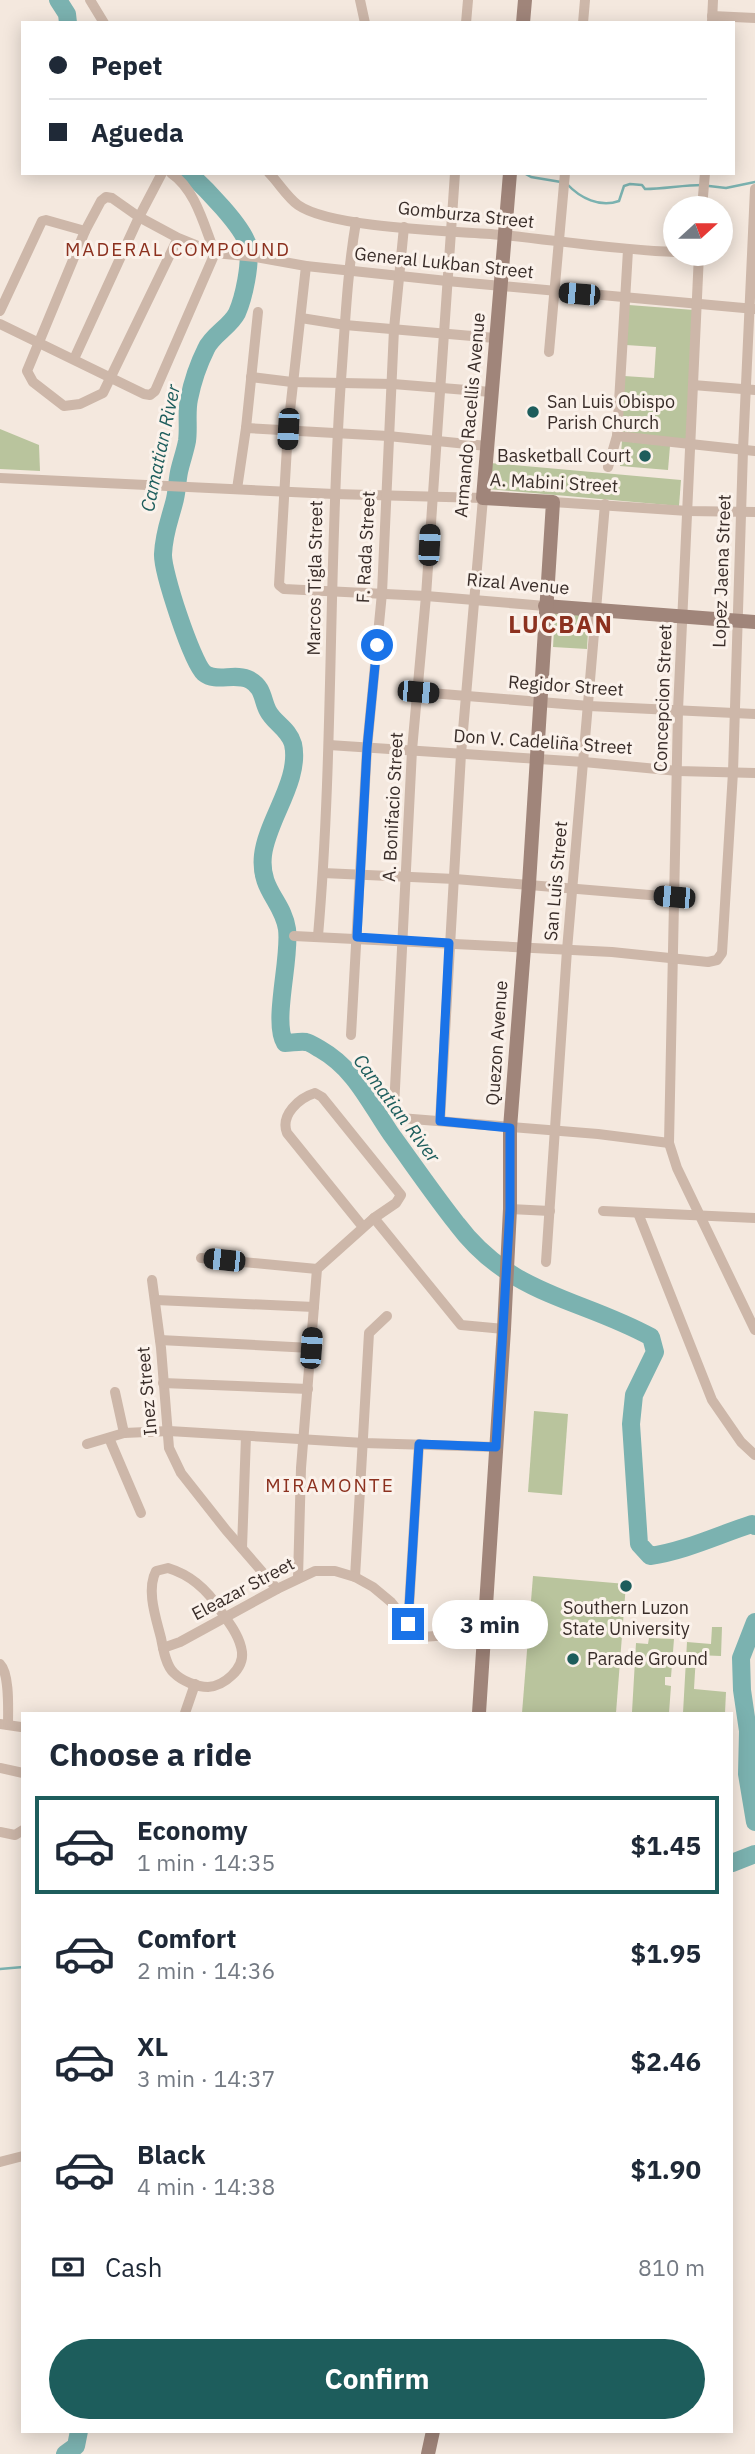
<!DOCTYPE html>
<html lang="en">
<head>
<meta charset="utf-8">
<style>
	body { margin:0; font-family:"IBM Plex Sans",sans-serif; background:#f6f6f7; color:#1f2937; height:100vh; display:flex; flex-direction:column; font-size:26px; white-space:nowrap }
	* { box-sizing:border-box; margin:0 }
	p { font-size:23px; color:#747a83 }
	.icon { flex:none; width:38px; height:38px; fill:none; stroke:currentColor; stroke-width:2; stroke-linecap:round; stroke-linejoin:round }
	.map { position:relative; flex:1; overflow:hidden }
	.panel { position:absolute; left:21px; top:1712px; width:712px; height:721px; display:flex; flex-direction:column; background:#fff; border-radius:0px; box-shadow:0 4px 18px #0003 }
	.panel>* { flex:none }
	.top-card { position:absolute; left:21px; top:21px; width:714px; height:154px; border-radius:0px; box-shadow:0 4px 18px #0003; display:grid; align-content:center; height:154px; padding:0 28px; background:#fff }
	.needle { width:46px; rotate:69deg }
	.controls { position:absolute; left:663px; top:196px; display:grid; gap:14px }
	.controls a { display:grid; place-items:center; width:70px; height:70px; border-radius:50%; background:#fff; box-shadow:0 4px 18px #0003; font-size:35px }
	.end { position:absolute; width:32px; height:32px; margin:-16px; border:9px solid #1a73e8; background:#fff; box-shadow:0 0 0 4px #fff }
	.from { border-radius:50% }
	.bubble { position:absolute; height:49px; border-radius:24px; background:#fff; box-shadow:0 4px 18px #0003; font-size:23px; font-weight:700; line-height:49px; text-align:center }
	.car { position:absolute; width:21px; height:42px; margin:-21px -10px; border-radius:9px; box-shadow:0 0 5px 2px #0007; background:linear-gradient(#222 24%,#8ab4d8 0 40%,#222 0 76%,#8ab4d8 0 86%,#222 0) }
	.top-card b { display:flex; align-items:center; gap:24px; height:66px; font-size:26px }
	.top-card b+b { border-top:2px solid #e0e1e3 }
	.top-card i { width:18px; height:18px; background:#1f2937 }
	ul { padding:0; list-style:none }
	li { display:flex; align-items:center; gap:21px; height:98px; margin:0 14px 10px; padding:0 14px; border:4px solid transparent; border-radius:0px }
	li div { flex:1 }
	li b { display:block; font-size:26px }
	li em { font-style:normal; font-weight:700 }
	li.on { border-color:#1d5d5c }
	li>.icon { width:63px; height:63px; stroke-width:1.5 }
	h2 { padding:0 28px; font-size:32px; line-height:84px }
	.pay { display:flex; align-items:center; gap:18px; height:77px; padding:0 28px; font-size:26px }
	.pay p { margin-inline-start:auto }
	.cta { display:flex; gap:14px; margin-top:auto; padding:14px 28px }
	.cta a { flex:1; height:80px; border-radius:42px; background:#1d5d5c; color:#fff; font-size:28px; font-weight:700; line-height:80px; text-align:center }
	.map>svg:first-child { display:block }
	.green { fill:#b9c49d }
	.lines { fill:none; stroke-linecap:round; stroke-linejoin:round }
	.stream { stroke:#7bb2b0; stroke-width:2.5 }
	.river { stroke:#7bb2b0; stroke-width:18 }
	.minor { stroke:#cdb7a9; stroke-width:10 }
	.secondary { stroke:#a0857a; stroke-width:14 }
	.route { stroke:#1a73e8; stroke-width:9 }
	.poi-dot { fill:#1d5d5c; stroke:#fbf2eb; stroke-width:2.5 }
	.labels { text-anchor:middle; stroke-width:6; stroke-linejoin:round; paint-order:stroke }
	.street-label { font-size:18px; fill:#392d29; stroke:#fbf2eb }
	.poi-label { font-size:18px; fill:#392d29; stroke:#fbf2eb; text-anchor:start }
	.neighbourhood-label { font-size:19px; letter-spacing:2px; fill:#8c311f; stroke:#fbf2eb }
	.water-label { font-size:19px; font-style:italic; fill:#1d5d5c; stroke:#fbf2eb }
	.district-label { font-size:24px; font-weight:bold; letter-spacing:2px; fill:#8c311f; stroke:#fbf2eb }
</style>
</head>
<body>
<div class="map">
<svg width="755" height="2454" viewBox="0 0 755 2454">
	<rect width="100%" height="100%" fill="#f4e8de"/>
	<!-- green -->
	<g class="green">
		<path d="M629 305 694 310 687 441 620 434 624 376 654 378 656 347 626 345Z"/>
		<path d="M0 429 39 445 40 471 0 469Z"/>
		<path d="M622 441 670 446 668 470 620 466Z"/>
		<path d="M490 463 681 480 679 506 488 489Z"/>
		<path d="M555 611 589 613 587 649 553 647Z"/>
		<path d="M534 1411 568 1414 562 1495 528 1492Z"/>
		<path d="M533 1576 626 1584 616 1713H522Z"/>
		<path d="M712 1627H722L721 1656 696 1655 694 1689 726 1692 725 1713H683L687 1642 711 1644Z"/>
		<path d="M649 1638 674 1639 671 1677H665V1685L671 1686 669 1713 632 1712 636 1643 648 1644Z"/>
	</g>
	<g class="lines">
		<!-- stream -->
		<g class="stream">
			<path d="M524 173 531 177 561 182"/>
			<path d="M567 184C580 198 600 208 619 201L624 186 630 184 642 185 645 189C664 189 683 185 702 185"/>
			<path d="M709 186 726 188 755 182"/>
			<path d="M0 1969 23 1967"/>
		</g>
		<!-- river -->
		<g class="river">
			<path d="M58 0 67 14 68 23"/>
			<path d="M189 173C204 187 244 227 248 246 251 264 244 297 237 313 230 327 212 335 206 349 199 363 192 384 189 399 186 413 189 427 187 441 185 452 181 462 179 472 177 482 177 493 174 503 169 522 164 533 163 554 162 571 192 662 204 673 216 683 235 672 250 680 264 688 262 700 268 711 274 723 289 729 293 744 301 780 267 820 263 855 259 890 283 901 287 929 291 958 272 1022 285 1043 291 1043 300 1041 306 1042 311 1043 316 1047 320 1049 355 1069 369 1102 391 1134 413 1164 434 1195 457 1224 511 1296 580 1298 651 1337L655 1352 634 1395 631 1424 639 1544 650 1556C685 1551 718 1535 752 1524L755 1526"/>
			<path d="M755 1622 741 1658 742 1690 748 1731 747 1774 755 1822"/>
			<path d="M732 1863 755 1854"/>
			<path d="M65 2454 76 2446 79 2431"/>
		</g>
		<!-- minor -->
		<g class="minor">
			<path d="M90 0 104 23"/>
			<path d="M360 0 365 23"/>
			<path d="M712 16 755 18"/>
			<path d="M712 22 713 0"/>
			<path d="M466 23 468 0"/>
			<path d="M583 23 585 0"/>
			<path d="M269 173C279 183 287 197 298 205 332 229 459 231 504 235 562 241 618 250 676 252"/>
			<path d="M455 173 426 596 412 750 394 1108 400 1118 598 1134 669 1143"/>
			<path d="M702 208 705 173"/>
			<path d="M178 238 103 393 80 404 64 406 33 382 27 371 85 231 101 201 106 197 112 198 139 217 178 238 215 253 256 257 306 266 447 281 755 309"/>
			<path d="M699 254 678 710 669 1143 677 1168 755 1330"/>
			<path d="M306 266 288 429 279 585 284 589 426 596 545 606"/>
			<path d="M0 311 42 221 46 220 85 231"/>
			<path d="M301 318 345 325 495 338"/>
			<path d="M0 324 144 394 150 395 155 391 215 253C204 226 196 190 171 173"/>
			<path d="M549 352 565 173"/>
			<path d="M74 359 139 217 162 173"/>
			<path d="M251 377 292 382 393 384 491 392"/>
			<path d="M693 385 755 390"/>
			<path d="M246 428 388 436 487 446"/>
			<path d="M617 436 755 451"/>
			<path d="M608 467 617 436 628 250"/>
			<path d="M0 478 334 494 483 498 461 754 440 1121"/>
			<path d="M237 489 246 428 258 312"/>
			<path d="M553 502 688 511 755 512"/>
			<path d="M418 692 589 706 755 714"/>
			<path d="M329 745 584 762 678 771 755 773"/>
			<path d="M323 873 455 879 674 897"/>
			<path d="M294 936 612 952 708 962 717 960 722 953 733 772 743 450 755 189"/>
			<path d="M318 936C334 751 328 565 341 380 345 327 347 274 356 222"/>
			<path d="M351 1035 367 748 382 593 394 329 404 227"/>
			<path d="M510 1209 550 1211"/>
			<path d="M603 1211 755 1218"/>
			<path d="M638 1213 712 1400 741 1442 755 1455"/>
			<path d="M374 1218 461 1325 504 1329"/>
			<path d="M201 1258 317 1269"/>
			<path d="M546 1262 567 950 605 504"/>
			<path d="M152 1280 161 1348 169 1448 181 1473 226 1530 277 1589"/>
			<path d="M156 1300 314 1307"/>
			<path d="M160 1340 311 1348"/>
			<path d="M163 1383 308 1389"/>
			<path d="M115 1392 124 1433"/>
			<path d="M109 1438 141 1513"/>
			<path d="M87 1444 124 1433 169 1431 364 1443 496 1447"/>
			<path d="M242 1548 246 1436"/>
			<path d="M168 1568C191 1575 207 1589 220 1610 229 1623 240 1636 242 1652 244 1669 224 1686 208 1687 197 1687 182 1681 174 1673 166 1666 163 1649 161 1638 156 1618 146 1590 156 1571Z"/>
			<path d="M355 1577 369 1333 387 1316"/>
			<path d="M298 1578 301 1468 317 1269 374 1218 396 1203 401 1195 322 1097 315 1093C299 1098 280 1115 287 1133L363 1227"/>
			<path d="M408 1624 419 1444"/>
			<path d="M163 1648 180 1642 277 1589 315 1571H335L355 1577 373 1587 391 1602 414 1631 423 1637 486 1632"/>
			<path d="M0 1664C10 1674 8 1710 8 1725"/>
			<path d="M185 1713 195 1684"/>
			<path d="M0 1724 21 1727"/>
			<path d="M0 1768 23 1773"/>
			<path d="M0 1832 15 1835 23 1830"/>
			<path d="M0 2162 23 2156"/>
		</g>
		<!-- secondary -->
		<g class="secondary">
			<path d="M523 23 525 0"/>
			<path d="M545 606 755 622"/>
			<path d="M479 1713 504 1329 510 1209V1128L529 884 553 502 483 498 510 173"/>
			<path d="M428 2454 433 2431"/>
		</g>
	</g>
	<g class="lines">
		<!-- route -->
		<path class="route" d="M377 645 367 748 357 937 449 943 440 1121 510 1128V1209L496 1447 419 1444 408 1624"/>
	</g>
	<!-- markers -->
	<g class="poi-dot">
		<circle cx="533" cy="412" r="7"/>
		<circle cx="645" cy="456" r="7"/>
		<circle cx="626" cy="1586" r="7"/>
		<circle cx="573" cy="1659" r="7"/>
	</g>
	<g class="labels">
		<!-- street labels -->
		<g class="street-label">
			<text transform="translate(466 215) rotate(6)" y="6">Gomburza Street</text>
			<text transform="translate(444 263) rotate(6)" y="6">General Lukban Street</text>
			<text transform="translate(470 415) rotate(-85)" y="6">Armando Racellis Avenue</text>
			<text transform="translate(554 483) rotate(3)" y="6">A. Mabini Street</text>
			<text transform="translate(366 547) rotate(-87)" y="6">F. Rada Street</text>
			<text transform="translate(722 571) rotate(-88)" y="6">Lopez Jaena Street</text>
			<text transform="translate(315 578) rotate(-89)" y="6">Marcos Tigla Street</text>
			<text transform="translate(518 584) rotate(5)" y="6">Rizal Avenue</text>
			<text transform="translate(566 686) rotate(4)" y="6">Regidor Street</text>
			<text transform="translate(663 698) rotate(-88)" y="6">Concepcion Street</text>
			<text transform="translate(543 742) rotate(4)" y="6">Don V. Cadeliña Street</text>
			<text transform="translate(393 807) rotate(-87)" y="6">A. Bonifacio Street</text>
			<text transform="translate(556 881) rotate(-85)" y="6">San Luis Street</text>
			<text transform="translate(497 1043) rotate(-86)" y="6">Quezon Avenue</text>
			<text transform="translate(147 1391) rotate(-95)" y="6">Inez Street</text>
			<text transform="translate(243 1589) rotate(-28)" y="6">Eleazar Street</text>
		</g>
		<!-- poi labels -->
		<g class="poi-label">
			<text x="547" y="408">San Luis Obispo<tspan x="547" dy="21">Parish Church</tspan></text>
			<text x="631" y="462" text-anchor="end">Basketball Court</text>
			<text x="626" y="1614" text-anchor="middle">Southern Luzon<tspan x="626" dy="21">State University</tspan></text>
			<text x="587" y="1665">Parade Ground</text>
		</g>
		<!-- neighbourhood labels -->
		<g class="neighbourhood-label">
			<text x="178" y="256">MADERAL COMPOUND</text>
			<text x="330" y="1492">MIRAMONTE</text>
		</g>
		<!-- water labels -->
		<g class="water-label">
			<text transform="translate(160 448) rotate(-78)" y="7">Camatian River</text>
			<text transform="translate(397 1108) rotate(53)" y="7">Camatian River</text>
		</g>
		<!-- district labels -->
		<g class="district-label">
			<text x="561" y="633">LUCBAN</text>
		</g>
	</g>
</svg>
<div class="controls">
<a><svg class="needle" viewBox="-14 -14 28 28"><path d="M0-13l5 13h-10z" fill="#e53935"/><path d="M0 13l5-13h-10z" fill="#747a83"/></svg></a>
</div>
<i class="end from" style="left:377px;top:645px"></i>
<i class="end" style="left:408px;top:1624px"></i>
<div class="bubble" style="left:432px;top:1600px;width:116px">3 min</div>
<i class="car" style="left:579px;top:294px;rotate:275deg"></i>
<i class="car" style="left:288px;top:429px;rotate:183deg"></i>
<i class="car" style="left:429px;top:545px;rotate:3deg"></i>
<i class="car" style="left:418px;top:692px;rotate:95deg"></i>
<i class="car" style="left:674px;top:897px;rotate:275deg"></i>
<i class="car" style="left:224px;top:1260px;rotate:276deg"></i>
<i class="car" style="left:311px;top:1348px;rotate:4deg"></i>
<div class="top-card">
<b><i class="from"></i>Pepet</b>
<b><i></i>Agueda</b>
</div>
<section class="panel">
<h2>Choose a ride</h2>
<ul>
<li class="on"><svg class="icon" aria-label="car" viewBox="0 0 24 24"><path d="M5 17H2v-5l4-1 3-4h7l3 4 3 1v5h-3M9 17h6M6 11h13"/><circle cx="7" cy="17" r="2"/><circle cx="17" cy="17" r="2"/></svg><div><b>Economy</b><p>1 min · 14:35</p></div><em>$1.45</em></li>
<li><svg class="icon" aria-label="car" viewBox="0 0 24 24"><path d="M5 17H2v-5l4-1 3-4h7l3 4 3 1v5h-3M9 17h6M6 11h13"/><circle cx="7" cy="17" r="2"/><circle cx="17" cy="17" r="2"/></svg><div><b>Comfort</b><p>2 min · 14:36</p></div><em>$1.95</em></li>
<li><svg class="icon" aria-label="car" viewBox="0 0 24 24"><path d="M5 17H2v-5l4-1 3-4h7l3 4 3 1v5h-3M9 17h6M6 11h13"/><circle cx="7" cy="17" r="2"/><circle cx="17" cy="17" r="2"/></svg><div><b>XL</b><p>3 min · 14:37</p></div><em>$2.46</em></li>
<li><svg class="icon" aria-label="car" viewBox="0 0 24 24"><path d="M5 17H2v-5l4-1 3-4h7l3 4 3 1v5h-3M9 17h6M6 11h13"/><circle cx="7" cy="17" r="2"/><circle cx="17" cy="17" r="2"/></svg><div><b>Black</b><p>4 min · 14:38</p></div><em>$1.90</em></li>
</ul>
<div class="pay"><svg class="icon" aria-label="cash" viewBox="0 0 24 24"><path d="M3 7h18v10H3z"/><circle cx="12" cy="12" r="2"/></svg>Cash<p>810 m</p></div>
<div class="cta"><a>Confirm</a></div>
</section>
</div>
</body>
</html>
